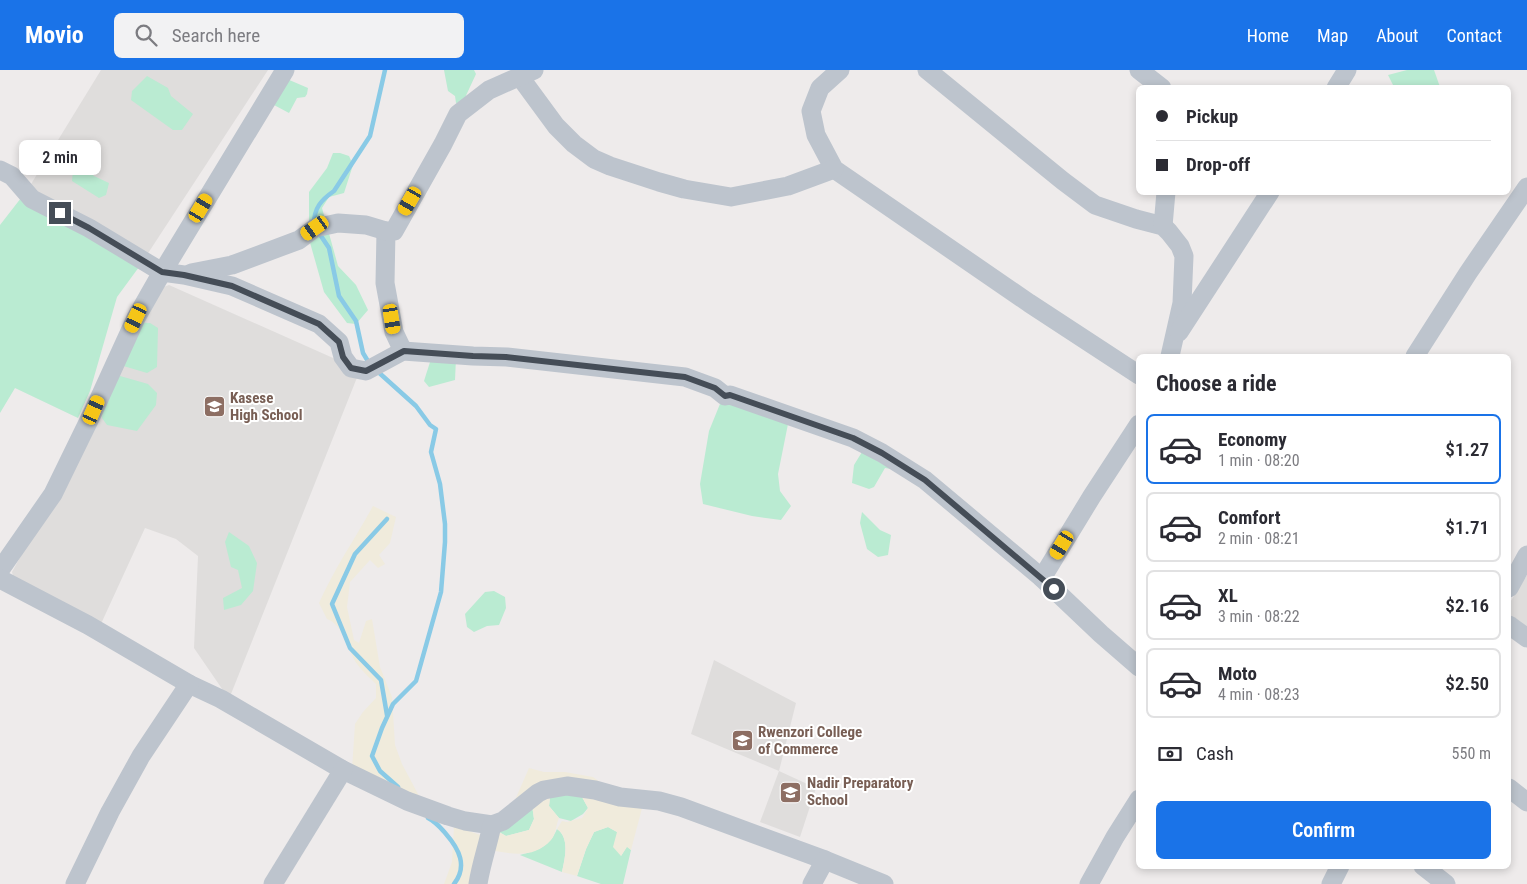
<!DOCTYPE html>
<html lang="en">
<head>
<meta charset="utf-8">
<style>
	body { margin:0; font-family:"Roboto Condensed",sans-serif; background:#f2f2f3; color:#2b2b33; height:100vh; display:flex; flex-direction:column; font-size:19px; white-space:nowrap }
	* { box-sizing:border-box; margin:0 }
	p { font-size:16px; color:#7c7c81 }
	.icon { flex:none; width:28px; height:28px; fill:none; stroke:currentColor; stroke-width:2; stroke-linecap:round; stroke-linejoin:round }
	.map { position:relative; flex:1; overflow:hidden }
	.details { position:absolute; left:1136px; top:284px; width:375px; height:515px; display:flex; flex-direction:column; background:#fff; border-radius:8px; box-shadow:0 2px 8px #0003 }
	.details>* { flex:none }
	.hud { position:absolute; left:1136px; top:15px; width:375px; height:110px; border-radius:8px; box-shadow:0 2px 8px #0003; display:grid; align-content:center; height:110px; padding:0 20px; background:#fff }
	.end { position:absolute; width:22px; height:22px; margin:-11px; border:6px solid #454d57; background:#fff; box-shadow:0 0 0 2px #fff }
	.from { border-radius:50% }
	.bubble { position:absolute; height:35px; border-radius:8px; background:#fff; box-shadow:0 2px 8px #0003; font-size:16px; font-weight:600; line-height:35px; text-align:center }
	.car { position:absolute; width:15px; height:30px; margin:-15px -8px; border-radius:6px; box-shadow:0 0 4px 1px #0007; background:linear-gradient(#f5c518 24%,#345 0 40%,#f5c518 0 76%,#345 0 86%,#f5c518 0) }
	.hud b { display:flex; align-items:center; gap:18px; height:48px; font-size:19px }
	.hud b+b { border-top:1px solid #e1e1e2 }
	.hud i { width:12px; height:12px; background:#2b2b33 }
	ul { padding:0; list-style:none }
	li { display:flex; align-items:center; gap:15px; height:70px; margin:0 10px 8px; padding:0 10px; border:2px solid #e1e1e2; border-radius:8px }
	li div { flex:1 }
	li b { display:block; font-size:19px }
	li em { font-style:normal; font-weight:600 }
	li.selected { border-color:#1a73e8 }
	li>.icon { width:45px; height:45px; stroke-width:1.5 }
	h2 { padding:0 20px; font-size:22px; line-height:60px }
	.pay { display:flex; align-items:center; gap:12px; height:55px; padding:0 20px; font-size:19px }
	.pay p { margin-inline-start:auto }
	.action { display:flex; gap:10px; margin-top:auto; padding:10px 20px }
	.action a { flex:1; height:58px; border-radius:8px; background:#1a73e8; color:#fff; font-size:20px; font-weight:600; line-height:58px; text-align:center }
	header { display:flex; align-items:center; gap:30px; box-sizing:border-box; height:70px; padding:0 25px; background:#1a73e8; color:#fff }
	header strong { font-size:24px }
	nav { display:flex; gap:28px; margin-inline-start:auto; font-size:18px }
	.search { width:350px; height:45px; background:#f2f2f3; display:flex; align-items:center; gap:12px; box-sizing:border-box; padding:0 18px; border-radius:8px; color:#7c7c81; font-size:19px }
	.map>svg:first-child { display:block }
	.education { fill:#dfdddc }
	.green { fill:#baebd2 }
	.sand { fill:#f0ebdc }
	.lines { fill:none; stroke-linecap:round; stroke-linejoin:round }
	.stream { stroke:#89cae6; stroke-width:4.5 }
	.minor { stroke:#bdc4cd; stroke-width:19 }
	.route { stroke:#454d57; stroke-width:6 }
	.labels { text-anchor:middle; stroke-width:4; stroke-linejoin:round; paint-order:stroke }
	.education-label { font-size:15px; font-weight:bold; fill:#785e54; stroke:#fff; text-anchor:start }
</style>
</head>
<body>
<header>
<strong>Movio</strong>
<div class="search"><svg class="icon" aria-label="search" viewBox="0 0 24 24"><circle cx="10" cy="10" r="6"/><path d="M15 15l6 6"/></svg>Search here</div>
<nav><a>Home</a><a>Map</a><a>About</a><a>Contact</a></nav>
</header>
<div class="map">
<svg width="1527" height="814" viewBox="0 0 1527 814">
	<rect width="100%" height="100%" fill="#eeebeb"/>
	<!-- education -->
	<g class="education">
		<path d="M101 0H268L139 197 28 119Z"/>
		<path d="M169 215 360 300 229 629 194 578 198 486 176 469 145 458 100 556 15 514 12 502 51 431 158 219Z"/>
		<path d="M1527 505V564L1509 553V534Z"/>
		<path d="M714 590 796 633 779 701 816 718 800 767 760 752 779 701 691 664Z"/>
	</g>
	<!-- green -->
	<g class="green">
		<path d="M444 0H474L476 4 463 32 456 33 455 26 448 21Z"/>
		<path d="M1407 0H1434L1440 17H1394L1388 5Z"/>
		<path d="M147 6 168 18 171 26 193 44 182 60H173L131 30 132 21Z"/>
		<path d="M287 9 308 18 307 24 305 27 297 28 289 43 274 35Z"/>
		<path d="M333 83H340L349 86 353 95 344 123 329 127 322 138 338 196 356 215 368 240 356 254 347 253 324 222 309 169V122L327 98Z"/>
		<path d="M83 96 94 106 109 113 106 125 99 128 72 111 73 100Z"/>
		<path d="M28 119 139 197 117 227 90 321 78 348 15 318 0 343V155Z"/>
		<path d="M132 252 150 253 158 258 157 297 147 303 120 295Z"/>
		<path d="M456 288 455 310 429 317 424 311 430 292Z"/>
		<path d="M120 306 148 314 157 323 156 335 137 361 107 355 102 348 105 318Z"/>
		<path d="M722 329 788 354 778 404 780 421 791 436 781 450 752 446 703 434 700 414 709 361Z"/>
		<path d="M862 382 891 399 885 398 874 417 869 419 852 413 854 395Z"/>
		<path d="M862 442 880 460 891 465 888 485 878 487 867 479 860 453Z"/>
		<path d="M229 462 249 476 257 493 253 521 241 535 224 540 223 528 242 518 238 500 231 497 225 472Z"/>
		<path d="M494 521 505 527 506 538 499 555 487 556 474 562 467 557 465 544 485 522Z"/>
		<path d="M575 714 588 738 583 744 571 751 559 748 549 736 551 719Z"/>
		<path d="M532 735 534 749 529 760 506 766 499 762Z"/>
		<path d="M608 757 617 762 621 786 627 776 631 780 623 814H601L577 806 586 779 594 762Z"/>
		<path d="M557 759C570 768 565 788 562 802L520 785C538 780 549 777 557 759Z"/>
	</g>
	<!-- sand -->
	<g class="sand">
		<path d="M373 436 396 447 390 473 379 485 385 494 378 498 370 490 350 512 347 537 354 570 359 573 366 551 372 549 380 597 392 627 395 675 402 694 419 726 352 699 355 654 363 642 376 628V614C370 608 362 601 357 594 348 581 343 554 327 549L319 533C334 499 355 469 373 436Z"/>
		<path d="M529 698 544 702H565L593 707 603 714 645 727 631 780 627 777 621 786 613 777 617 762 608 757 594 762 586 779 577 806 562 802C565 788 570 768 557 759L562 751 567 752 582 748 588 738 575 714 551 719 549 736 559 748C556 754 556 765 551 770 534 789 512 784 490 780L479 814H444L452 792 454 756 492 769 499 762 506 766 529 760 534 749 532 735 515 730Z"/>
	</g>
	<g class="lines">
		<!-- stream -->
		<g class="stream">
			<path d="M314 154C314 138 321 130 334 121L370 66 385 0"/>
			<path d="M319 163 329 178 339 226 356 251 363 283 369 293"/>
			<path d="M376 300 416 336 430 355 436 359 431 382 440 414 445 454V472L441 522 416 611 393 634 382 658 372 686 380 701 398 717"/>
			<path d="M387 449 355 484 332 534 350 578 381 610 387 645"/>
			<path d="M428 748C436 752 440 757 446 764 459 779 468 796 454 814"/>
		</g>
		<!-- minor -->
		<g class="minor">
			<path d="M840 0 820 18 811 41 816 65 834 99 1029 233 1139 305"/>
			<path d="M927 0 1063 111 1095 135 1136 149 1163 156 1169 162 1180 176 1184 186 1182 233 1170 286"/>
			<path d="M1139 0 1162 18"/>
			<path d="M520 7 556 56 574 74 594 89 610 96 659 112 684 119 731 127 788 116 834 99"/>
			<path d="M1336 18 1347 0"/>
			<path d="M0 100 12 106 32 129 89 158 162 202 184 205 232 216 319 254 339 272 343 287 351 298 366 301 403 281 473 286 507 287 685 307 715 318 725 326 730 325 853 368 882 383 925 410 1042 508 1101 564 1139 597"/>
			<path d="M1163 156 1166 122"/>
			<path d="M386 161 385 213 394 262 403 281"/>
			<path d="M191 203 232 195 299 170 315 158 338 153 366 155 386 161H394L443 74 458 44 489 20 534 0"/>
			<path d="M1179 262 1270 122"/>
			<path d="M1415 286 1468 203 1527 117"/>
			<path d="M0 500 53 424 94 340 136 248 157 211 285 0"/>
			<path d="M1042 508 1092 426 1139 354"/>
			<path d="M0 509 88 555 189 614 221 629 343 700 407 731 448 746 465 751 492 755 503 751 538 723 544 720 567 716 595 720 620 727 659 731 681 737 825 790 884 814"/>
			<path d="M1509 518 1527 485"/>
			<path d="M1509 555 1527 568"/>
			<path d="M1509 718 1527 732"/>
			<path d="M1423 796 1446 814"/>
			<path d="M75 814 110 742 141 686 189 614"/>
			<path d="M273 814 343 700"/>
			<path d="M478 814C481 794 488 775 492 755"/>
			<path d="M812 814 825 790"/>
			<path d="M1089 814 1115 767 1139 729"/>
			<path d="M1331 814 1340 796"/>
		</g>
	</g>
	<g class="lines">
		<!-- route -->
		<path class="route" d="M60 143 89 158 162 202 184 205 232 216 319 254 339 272 343 287 351 298 366 301 404 281 473 286 506 287 685 307 715 318 725 326 730 325 853 368 882 383 925 410 1054 519"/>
	</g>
	<!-- icons -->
	<defs>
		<symbol id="school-square" viewBox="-11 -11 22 22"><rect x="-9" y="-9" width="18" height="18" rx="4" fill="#8d6e63" stroke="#fff"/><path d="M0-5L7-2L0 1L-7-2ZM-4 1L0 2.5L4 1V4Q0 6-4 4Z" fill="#fff"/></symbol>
		<symbol id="university-square" viewBox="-11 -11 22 22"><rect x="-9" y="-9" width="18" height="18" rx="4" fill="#8d6e63" stroke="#fff"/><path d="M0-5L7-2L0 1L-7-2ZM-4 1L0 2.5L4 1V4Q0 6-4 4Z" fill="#fff"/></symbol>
	</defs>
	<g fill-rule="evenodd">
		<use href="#school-square" x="202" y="324" width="25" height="25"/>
		<use href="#university-square" x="730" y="658" width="25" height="25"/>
		<use href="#school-square" x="778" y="710" width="25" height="25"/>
	</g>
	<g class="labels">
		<!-- education labels -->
		<g class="education-label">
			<text x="230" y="333">Kasese<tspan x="230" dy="17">High School</tspan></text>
			<text x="758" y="667">Rwenzori College<tspan x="758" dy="17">of Commerce</tspan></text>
			<text x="807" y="718">Nadir Preparatory<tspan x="807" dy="17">School</tspan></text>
		</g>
	</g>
</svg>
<i class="end from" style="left:1054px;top:519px"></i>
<i class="end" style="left:60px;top:143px"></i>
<div class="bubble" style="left:19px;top:70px;width:82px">2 min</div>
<i class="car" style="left:410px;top:131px;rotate:210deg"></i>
<i class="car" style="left:201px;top:138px;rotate:31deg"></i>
<i class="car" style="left:315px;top:158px;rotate:235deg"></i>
<i class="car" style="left:136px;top:248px;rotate:205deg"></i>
<i class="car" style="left:392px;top:249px;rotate:171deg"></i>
<i class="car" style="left:94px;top:340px;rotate:24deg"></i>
<i class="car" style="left:1062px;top:475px;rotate:211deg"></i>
<div class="hud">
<b><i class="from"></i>Pickup</b>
<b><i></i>Drop-off</b>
</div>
<section class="details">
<h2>Choose a ride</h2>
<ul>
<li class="selected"><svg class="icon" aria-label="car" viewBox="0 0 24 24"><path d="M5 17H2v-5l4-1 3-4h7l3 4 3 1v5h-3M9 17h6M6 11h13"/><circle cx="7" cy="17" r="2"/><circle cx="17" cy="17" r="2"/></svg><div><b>Economy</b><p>1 min · 08:20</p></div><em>$1.27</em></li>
<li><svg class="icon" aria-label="car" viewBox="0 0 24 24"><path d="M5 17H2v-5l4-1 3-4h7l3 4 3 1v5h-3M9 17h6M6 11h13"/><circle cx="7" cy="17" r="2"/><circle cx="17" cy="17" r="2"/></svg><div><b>Comfort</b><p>2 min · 08:21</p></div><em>$1.71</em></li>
<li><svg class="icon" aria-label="car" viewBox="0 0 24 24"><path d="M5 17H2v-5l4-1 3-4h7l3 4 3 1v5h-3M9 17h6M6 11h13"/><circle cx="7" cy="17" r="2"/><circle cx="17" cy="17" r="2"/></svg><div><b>XL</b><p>3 min · 08:22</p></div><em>$2.16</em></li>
<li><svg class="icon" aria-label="car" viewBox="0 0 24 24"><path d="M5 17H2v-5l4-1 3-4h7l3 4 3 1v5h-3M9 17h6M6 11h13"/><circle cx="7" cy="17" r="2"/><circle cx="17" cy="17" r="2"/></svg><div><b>Moto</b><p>4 min · 08:23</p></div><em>$2.50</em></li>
</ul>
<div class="pay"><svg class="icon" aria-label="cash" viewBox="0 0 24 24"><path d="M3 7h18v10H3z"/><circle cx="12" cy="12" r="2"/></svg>Cash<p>550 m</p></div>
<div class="action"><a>Confirm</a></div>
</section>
</div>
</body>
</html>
